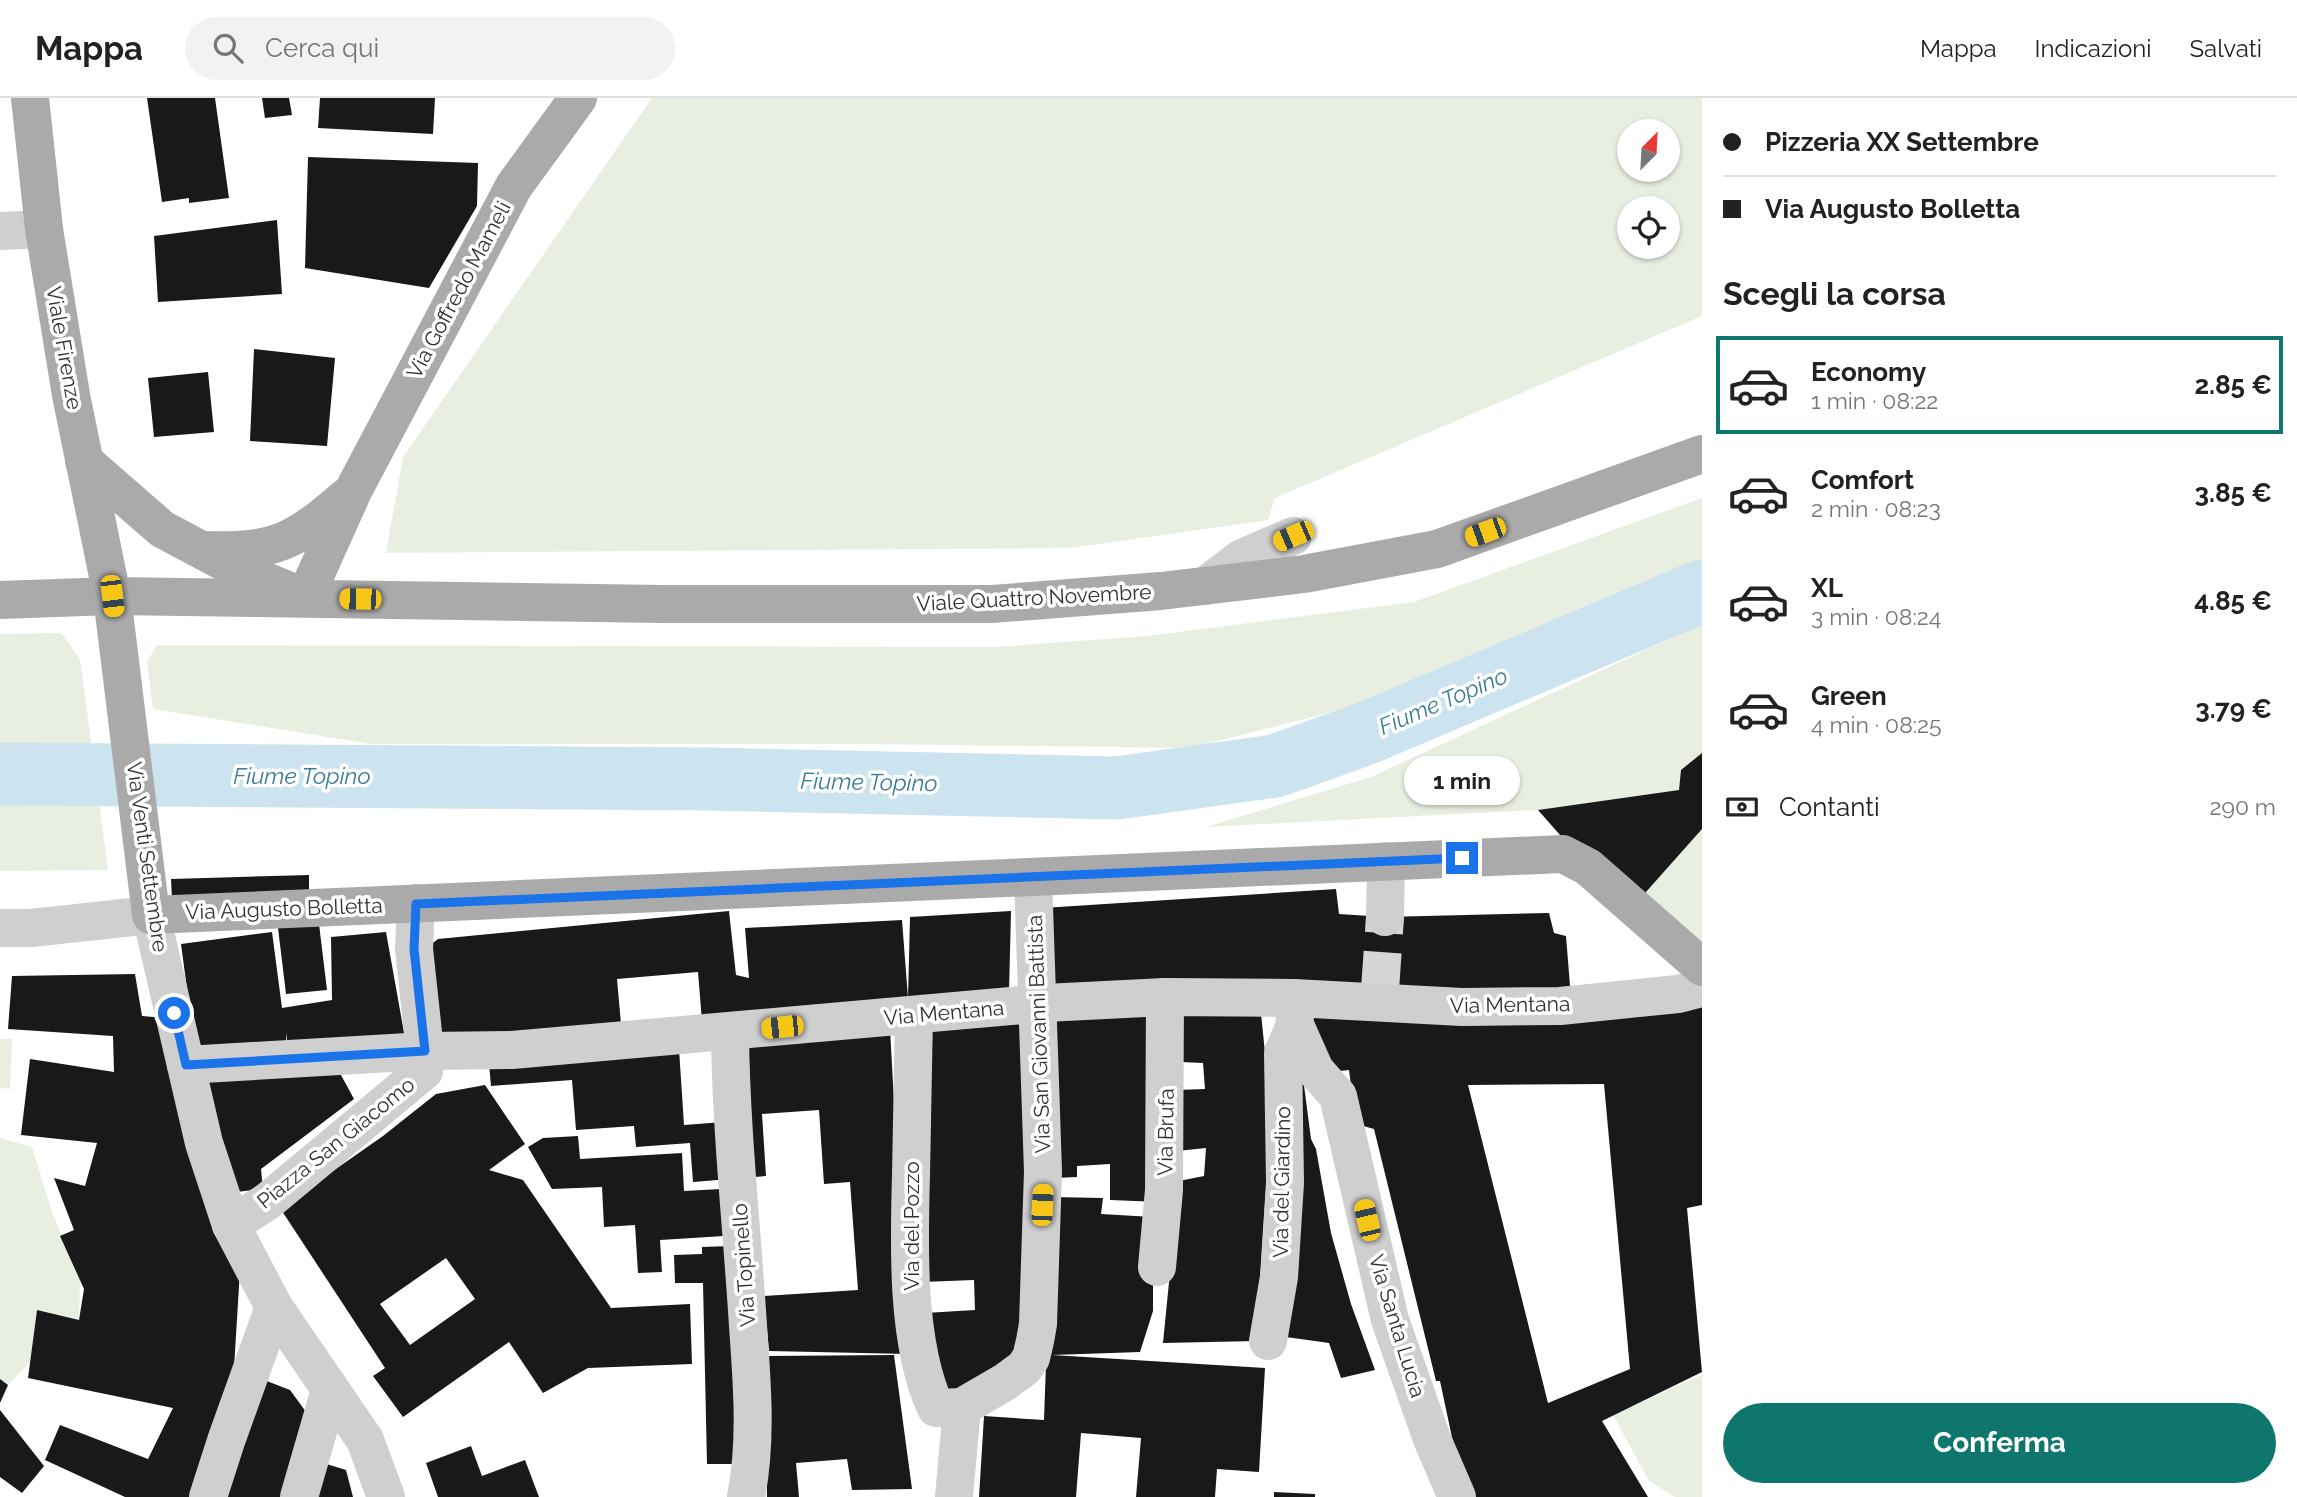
<!DOCTYPE html>
<html lang="it">
<head>
<meta charset="utf-8">
<style>
	body { margin:0; font-family:Raleway,sans-serif; background:#f2f2f2; color:#222; height:100vh; display:flex; flex-direction:column; font-size:26px; white-space:nowrap }
	* { box-sizing:border-box; margin:0 }
	p { font-size:23px; color:#767676 }
	.icon { flex:none; width:38px; height:38px; fill:none; stroke:currentColor; stroke-width:2; stroke-linecap:round; stroke-linejoin:round }
	.map { position:relative; flex:1; overflow:hidden }
	.sheet { display:flex; flex-direction:column; background:#fff; width:595px }
	.sheet>* { flex:none }
	.banner { display:grid; align-content:center; height:154px; padding:0 21px; background:#fff }
	.needle { width:46px; rotate:24deg }
	.fabs { position:absolute; left:1617px; top:21px; display:grid; gap:14px }
	.fabs a { display:grid; place-items:center; width:63px; height:63px; border-radius:50%; background:#fff; box-shadow:0 2px 5px #0004; font-size:35px }
	.end { position:absolute; width:32px; height:32px; margin:-16px; border:9px solid #1a73e8; background:#fff; box-shadow:0 0 0 4px #fff }
	.from { border-radius:50% }
	.bubble { position:absolute; height:49px; border-radius:24px; background:#fff; box-shadow:0 2px 5px #0004; font-size:23px; font-weight:700; line-height:49px; text-align:center }
	.car { position:absolute; width:21px; height:42px; margin:-21px -10px; border-radius:9px; box-shadow:0 0 5px 2px #0007; background:linear-gradient(#f5c518 24%,#345 0 40%,#f5c518 0 76%,#345 0 86%,#f5c518 0) }
	.banner b { display:flex; align-items:center; gap:24px; height:66px; font-size:26px }
	.banner b+b { border-top:2px solid #e0e0e0 }
	.banner i { width:18px; height:18px; background:#222 }
	ul { padding:0; list-style:none }
	li { display:flex; align-items:center; gap:21px; height:98px; margin:0 14px 10px; padding:0 7px; border:4px solid transparent; border-radius:0px }
	li div { flex:1 }
	li b { display:block; font-size:26px }
	li em { font-style:normal; font-weight:700 }
	li.current { border-color:#0f766e }
	li>.icon { width:63px; height:63px; stroke-width:1.5 }
	h2 { padding:0 21px; font-size:32px; line-height:84px }
	.pay { display:flex; align-items:center; gap:18px; height:77px; padding:0 21px; font-size:26px }
	.pay p { margin-inline-start:auto }
	.action { display:flex; gap:14px; margin-top:auto; padding:14px 21px }
	.action a { flex:1; height:80px; border-radius:42px; background:#0f766e; color:#fff; font-size:28px; font-weight:700; line-height:80px; text-align:center }
	header { display:flex; align-items:center; gap:42px; box-sizing:border-box; height:98px; padding:0 35px; background:#fff; border-bottom:2px solid #e0e0e0 }
	header strong { font-size:33px }
	nav { display:flex; gap:38px; margin-inline-start:auto; font-size:24px }
	.search { width:490px; height:63px; background:#f2f2f2; display:flex; align-items:center; gap:18px; box-sizing:border-box; padding:0 24px; border-radius:38px; color:#767676; font-size:26px }
	main { display:flex; flex:1; min-height:0 }
	.map>svg:first-child { display:block }
	.green { fill:#e9efe0; fill-rule:evenodd }
	.lines { fill:none; stroke-linecap:round; stroke-linejoin:round }
	.river { stroke:#cce4ef; stroke-width:63 }
	.building { fill:#191919; fill-rule:evenodd }
	.minor-tunnel { stroke:#d6d6d6; stroke-width:38; stroke-dasharray:38 19; stroke-linecap:butt }
	.minor { stroke:#cfcfcf; stroke-width:38 }
	.major { stroke:#aaa; stroke-width:38 }
	.route { stroke:#1a73e8; stroke-width:9 }
	.labels { text-anchor:middle; stroke-width:7; stroke-linejoin:round; paint-order:stroke }
	.street-label { font-size:21px; fill:#323232; stroke:#fff }
	.water-label { font-size:23px; font-style:italic; fill:#3a7c99; stroke:#fff }
</style>
</head>
<body>
<header>
<strong>Mappa</strong>
<div class="search"><svg class="icon" aria-label="search" viewBox="0 0 24 24"><circle cx="10" cy="10" r="6"/><path d="M15 15l6 6"/></svg>Cerca qui</div>
<nav><a>Mappa</a><a>Indicazioni</a><a>Salvati</a></nav>
</header>
<main>
<div class="map">
<svg width="1702" height="1399" viewBox="0 0 1702 1399">
	<rect width="100%" height="100%" fill="#fff"/>
	<!-- green -->
	<g class="green">
		<path d="M652 0H1702V218L1275 400 1268 422 1071 450 386 455 403 359ZM1629 33H1668V72H1629ZM1629 110H1668V149H1629Z"/>
		<path d="M1702 400V463L1375 603 1190 650 866 646H371L153 611 147 564 157 547 997 549 1147 538 1414 504Z"/>
		<path d="M1702 526V655L1681 672 1679 692 1538 712 1206 729 1371 679Z"/>
		<path d="M61 535 80 561 108 772 0 773V536Z"/>
		<path d="M1702 731V861L1638 803Z"/>
		<path d="M0 941H12L10 991 0 990Z"/>
		<path d="M0 1040 32 1049 52 1114 80 1182 79 1222 37 1213 30 1264 8 1287 0 1281Z"/>
		<path d="M1702 1277V1399H1675L1649 1383 1613 1317Z"/>
	</g>
	<g class="lines">
		<!-- river -->
		<path class="river" d="M0 676 707 681 1117 690 1275 668 1367 635 1702 493"/>
	</g>
	<!-- building -->
	<g class="building">
		<path d="M147 0H215L229 100 189 105V100L162 104Z"/>
		<path d="M262 0H289L292 17 265 20Z"/>
		<path d="M320 0H435L433 36 318 30Z"/>
		<path d="M308 59 478 65 477 108 429 190 305 170Z"/>
		<path d="M277 122 282 196 158 204 154 138Z"/>
		<path d="M254 251 335 260 327 348 250 343Z"/>
		<path d="M208 274 214 334 154 339 148 280Z"/>
		<path d="M1702 655V731L1638 803 1567 745 1538 712 1679 692 1681 672Z"/>
		<path d="M309 777V797L172 801 171 781Z"/>
		<path d="M1336 791 1339 816 1385 819 1549 815 1554 835 1566 838 1571 900 1052 898 1043 810Z"/>
		<path d="M729 813 736 877 749 880 745 830 902 822 908 900 910 819 1011 813 1009 894 702 923 698 874 617 881 621 926 442 940 421 854 438 841Z"/>
		<path d="M319 826 327 892 286 896 278 830Z"/>
		<path d="M272 834 282 910 332 902 331 839 386 834 405 940 288 950 286 935V944L196 958 181 846Z"/>
		<path d="M135 876 142 918 165 920 240 1172 234 1270 198 1399H125L45 1362 60 1327 148 1361 173 1310 28 1280 37 1212 79 1222 84 1191 60 1138 74 1132 54 1080 85 1088 97 1045 21 1037 30 961 114 974 113 938 8 931 12 878Z"/>
		<path d="M1159 907 1160 1104 1110 1102V1066L1077 1068V1079L1054 1080 1048 913Z"/>
		<path d="M1702 908V1107L1687 1110 1702 1274 1602 1323 1648 1399H1470L1460 1377 1440 1283H1436L1374 1031 1356 1026 1349 972 1322 975 1310 912ZM1604 986 1630 1271 1548 1305 1468 987Z"/>
		<path d="M1032 910 1027 1259 988 1289 933 1293 925 1215 975 1212 974 1182 922 1184 920 926Z"/>
		<path d="M1261 915 1271 1015 1256 1243 1163 1245 1179 1083 1204 1078 1206 1050 1177 1053 1175 992 1205 991 1203 965 1180 964 1173 916Z"/>
		<path d="M890 931 908 1256 769 1253 764 1198 858 1192 850 1084 824 1086 819 1012 762 1016 766 1078 693 1084 690 1045 636 1049 634 1028 576 1032 572 982 491 988 489 965 679 951 684 1027 750 1022 744 946Z"/>
		<path d="M335 966 354 1001 261 1071 263 1091 227 1095 198 977Z"/>
		<path d="M1302 972 1311 1041 1316 1051 1331 1135 1351 1206 1375 1272 1341 1280 1329 1245 1279 1238Z"/>
		<path d="M485 987 525 1046 489 1072 523 1082 611 1210 690 1206 692 1266 588 1270 543 1295 509 1244 403 1319 373 1278 385 1270 280 1110 383 1038 436 996ZM446 1160 475 1201 410 1247 380 1206Z"/>
		<path d="M578 1038 580 1061 682 1055 684 1093 721 1091 724 1138 660 1142 662 1174 638 1175 635 1127 604 1129 602 1089 552 1091 528 1049 543 1040Z"/>
		<path d="M1052 1099 1103 1100 1101 1116 1153 1119V1213L1140 1254 1052 1257 1265 1270 1259 1374 1217 1371 1215 1399H1136L1141 1340 1081 1335 1076 1399H979L984 1318 1044 1322Z"/>
		<path d="M731 1148 736 1366H707L703 1185H675L674 1157 702 1156V1149Z"/>
		<path d="M894 1257 912 1391 852 1392 847 1361 796 1365 799 1399H767L766 1258Z"/>
		<path d="M259 1280 290 1292 312 1322 290 1399H219Z"/>
		<path d="M0 1281 8 1287 0 1305Z"/>
		<path d="M0 1312 44 1368 22 1395 0 1379Z"/>
		<path d="M471 1348 482 1378 525 1362 539 1399H438L426 1365Z"/>
		<path d="M320 1364 346 1372 353 1399H311Z"/>
		<path d="M1274 1394 1315 1396V1399H1274Z"/>
	</g>
	<g class="lines">
		<!-- minor-tunnel -->
		<path class="minor-tunnel" d="M1380 892 1385 819"/>
		<!-- minor -->
		<g class="minor">
			<path d="M0 133 44 131"/>
			<path d="M1205 488 1242 460 1293 438"/>
			<path d="M1385 819 1386 763"/>
			<path d="M0 830H31L151 817 204 1045 231 1127 274 1209 365 1342 386 1399"/>
			<path d="M1294 900 1295 927 1315 972 1338 998 1390 1222 1432 1341 1457 1399"/>
			<path d="M914 917C913 970 912 1024 911 1077 909 1147 906 1246 936 1310L962 1309 1005 1284 1024 1270 1031 1260 1035 1243 1038 1226 1043 1073 1033 779"/>
			<path d="M730 935C731 1033 742 1130 748 1228 752 1285 757 1343 746 1399"/>
			<path d="M186 967 425 953 512 952 1045 905 1165 899 1294 900 1462 909 1560 908 1678 896 1702 890"/>
			<path d="M231 1127 268 1103 424 973 425 953 414 851 416 805"/>
			<path d="M1157 1169 1164 1092 1165 899"/>
			<path d="M1268 1243 1279 1179 1285 1085 1283 955 1295 927"/>
			<path d="M208 1399 226 1343 274 1209"/>
			<path d="M299 1399 330 1292"/>
			<path d="M954 1399 962 1309"/>
		</g>
		<!-- major -->
		<g class="major">
			<path d="M30 0 44 131 71 297 112 498 151 817 1563 756 1588 769 1702 869"/>
			<path d="M84 363 162 431 237 471 287 492"/>
			<path d="M206 452C276 454 294 444 346 399"/>
			<path d="M305 500 353 393 514 88 578 0"/>
			<path d="M0 502 112 498 663 506H992L1161 493 1304 476 1437 451 1702 356"/>
		</g>
	</g>
	<g class="lines">
		<!-- route -->
		<path class="route" d="M174 915 186 967 425 953 414 851 416 806 1462 760"/>
	</g>
	<g class="labels">
		<!-- street labels -->
		<g class="street-label">
			<text transform="translate(459 192) rotate(-62)" y="7">Via Goffredo Mameli</text>
			<text transform="translate(64 250) rotate(80)" y="7">Viale Firenze</text>
			<text transform="translate(1034 500) rotate(-3)" y="7">Viale Quattro Novembre</text>
			<text transform="translate(147 759) rotate(82)" y="7">Via Venti Settembre</text>
			<text transform="translate(284 811) rotate(-2)" y="7">Via Augusto Bolletta</text>
			<text transform="translate(1510 907) rotate(-1)" y="7">Via Mentana</text>
			<text transform="translate(944 915) rotate(-5)" y="7">Via Mentana</text>
			<text transform="translate(1039 936) rotate(-92)" y="7">Via San Giovanni Battista</text>
			<text transform="translate(1166 1034) rotate(-89)" y="7">Via Brufa</text>
			<text transform="translate(336 1045) rotate(-39)" y="7">Piazza San Giacomo</text>
			<text transform="translate(1282 1084) rotate(-89)" y="7">Via del Giardino</text>
			<text transform="translate(912 1128) rotate(-90)" y="7">Via del Pozzo</text>
			<text transform="translate(744 1167) rotate(-94)" y="7">Via Topinello</text>
			<text transform="translate(1397 1228) rotate(73)" y="7">Via Santa Lucia</text>
		</g>
		<!-- water labels -->
		<g class="water-label">
			<text transform="translate(1443 603) rotate(-23)" y="8">Fiume Topino</text>
			<text x="302" y="686">Fiume Topino</text>
			<text transform="translate(869 684) rotate(1)" y="8">Fiume Topino</text>
		</g>
	</g>
</svg>
<div class="fabs">
<a><svg class="needle" viewBox="-14 -14 28 28"><path d="M0-13l5 13h-10z" fill="#e53935"/><path d="M0 13l5-13h-10z" fill="#767676"/></svg></a>
<a><svg class="icon" aria-label="locate" viewBox="0 0 24 24"><circle cx="12" cy="12" r="6"/><path d="M12 2v4M12 18v4M2 12h4M18 12h4"/></svg></a>
</div>
<i class="end from" style="left:174px;top:915px"></i>
<i class="end" style="left:1462px;top:760px"></i>
<div class="bubble" style="left:1404px;top:658px;width:116px">1 min</div>
<i class="car" style="left:1485px;top:434px;rotate:250deg"></i>
<i class="car" style="left:1293px;top:438px;rotate:247deg"></i>
<i class="car" style="left:112px;top:498px;rotate:173deg"></i>
<i class="car" style="left:360px;top:501px;rotate:271deg"></i>
<i class="car" style="left:782px;top:929px;rotate:264deg"></i>
<i class="car" style="left:1042px;top:1107px;rotate:3deg"></i>
<i class="car" style="left:1367px;top:1122px;rotate:347deg"></i>
</div>
<section class="sheet">
<div class="banner">
<b><i class="from"></i>Pizzeria XX Settembre</b>
<b><i></i>Via Augusto Bolletta</b>
</div>
<h2>Scegli la corsa</h2>
<ul>
<li class="current"><svg class="icon" aria-label="car" viewBox="0 0 24 24"><path d="M5 17H2v-5l4-1 3-4h7l3 4 3 1v5h-3M9 17h6M6 11h13"/><circle cx="7" cy="17" r="2"/><circle cx="17" cy="17" r="2"/></svg><div><b>Economy</b><p>1 min · 08:22</p></div><em>2.85 €</em></li>
<li><svg class="icon" aria-label="car" viewBox="0 0 24 24"><path d="M5 17H2v-5l4-1 3-4h7l3 4 3 1v5h-3M9 17h6M6 11h13"/><circle cx="7" cy="17" r="2"/><circle cx="17" cy="17" r="2"/></svg><div><b>Comfort</b><p>2 min · 08:23</p></div><em>3.85 €</em></li>
<li><svg class="icon" aria-label="car" viewBox="0 0 24 24"><path d="M5 17H2v-5l4-1 3-4h7l3 4 3 1v5h-3M9 17h6M6 11h13"/><circle cx="7" cy="17" r="2"/><circle cx="17" cy="17" r="2"/></svg><div><b>XL</b><p>3 min · 08:24</p></div><em>4.85 €</em></li>
<li><svg class="icon" aria-label="car" viewBox="0 0 24 24"><path d="M5 17H2v-5l4-1 3-4h7l3 4 3 1v5h-3M9 17h6M6 11h13"/><circle cx="7" cy="17" r="2"/><circle cx="17" cy="17" r="2"/></svg><div><b>Green</b><p>4 min · 08:25</p></div><em>3.79 €</em></li>
</ul>
<div class="pay"><svg class="icon" aria-label="cash" viewBox="0 0 24 24"><path d="M3 7h18v10H3z"/><circle cx="12" cy="12" r="2"/></svg>Contanti<p>290 m</p></div>
<div class="action"><a>Conferma</a></div>
</section>
</main>
</body>
</html>
